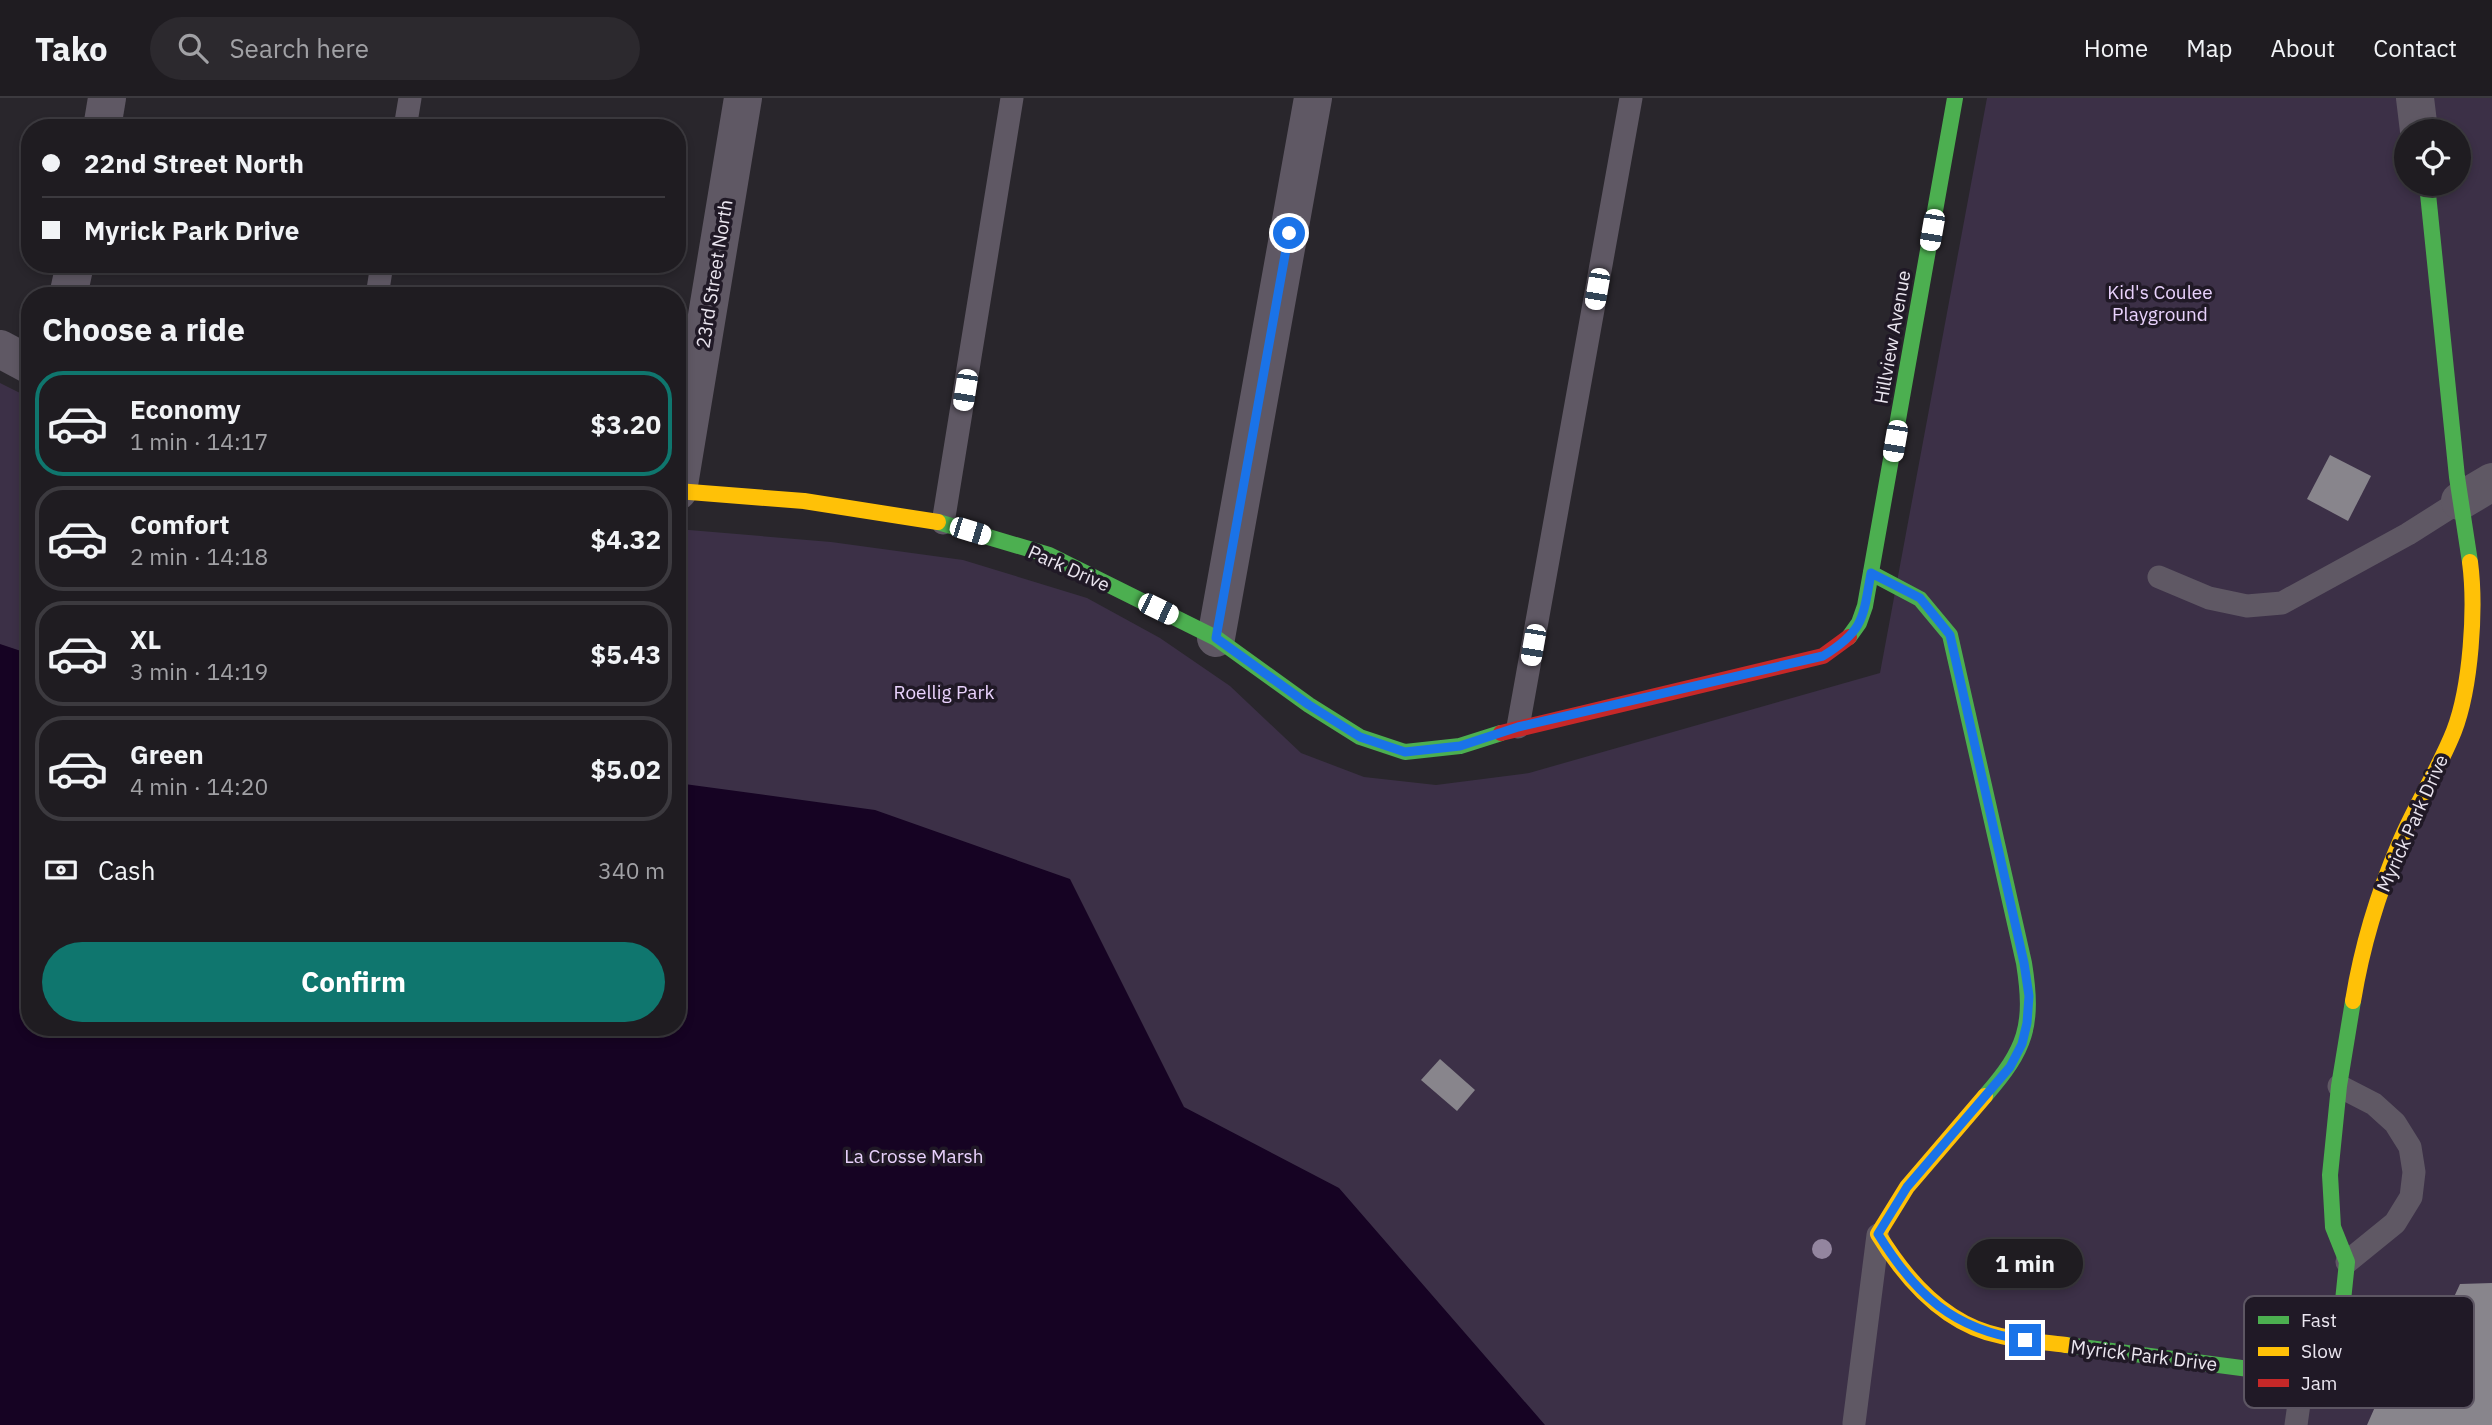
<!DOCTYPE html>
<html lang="en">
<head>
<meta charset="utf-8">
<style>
	body { margin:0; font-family:"IBM Plex Sans",sans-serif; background:#2c292e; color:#f1f3f6; height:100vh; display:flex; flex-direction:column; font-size:26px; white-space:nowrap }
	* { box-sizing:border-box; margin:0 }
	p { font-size:23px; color:#a1a1a5 }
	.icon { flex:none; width:38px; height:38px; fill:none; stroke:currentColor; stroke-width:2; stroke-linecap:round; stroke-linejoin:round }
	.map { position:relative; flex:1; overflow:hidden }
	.sheet { position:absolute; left:21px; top:189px; width:665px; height:749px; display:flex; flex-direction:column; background:#1f1c21; border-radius:28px; box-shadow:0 4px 10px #0003,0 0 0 2px #3c3a3f }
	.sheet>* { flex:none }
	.hud { position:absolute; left:21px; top:21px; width:665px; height:154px; border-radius:28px; box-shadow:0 4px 10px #0003,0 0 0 2px #3c3a3f; display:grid; align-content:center; height:154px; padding:0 21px; background:#1f1c21 }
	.controls { position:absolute; left:2394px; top:21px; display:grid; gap:14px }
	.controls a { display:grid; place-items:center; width:77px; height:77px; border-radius:50%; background:#1f1c21; box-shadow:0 4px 10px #0003,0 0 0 2px #3c3a3f; font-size:35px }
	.end { position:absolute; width:32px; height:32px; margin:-16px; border:9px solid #1a73e8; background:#fff; box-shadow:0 0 0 4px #fff }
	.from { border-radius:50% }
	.bubble { position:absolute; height:49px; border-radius:24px; background:#1f1c21; box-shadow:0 4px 10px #0003,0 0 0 2px #3c3a3f; font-size:23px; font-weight:700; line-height:49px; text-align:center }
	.car { position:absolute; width:21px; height:42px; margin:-21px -10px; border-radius:9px; box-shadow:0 0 5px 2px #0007; background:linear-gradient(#fff 24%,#345 0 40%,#fff 0 76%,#345 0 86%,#fff 0) }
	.hud b { display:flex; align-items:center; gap:24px; height:66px; font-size:26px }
	.hud b+b { border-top:2px solid #3c3a3f }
	.hud i { width:18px; height:18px; background:#f1f3f6 }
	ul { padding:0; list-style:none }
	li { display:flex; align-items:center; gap:21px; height:105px; margin:0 14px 10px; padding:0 7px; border:4px solid #3c3a3f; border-radius:28px }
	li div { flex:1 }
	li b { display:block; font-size:26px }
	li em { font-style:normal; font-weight:700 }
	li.on { border-color:#0f766e }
	li>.icon { width:63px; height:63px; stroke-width:1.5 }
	h2 { padding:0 21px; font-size:32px; line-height:84px }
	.pay { display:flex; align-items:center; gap:18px; height:77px; padding:0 21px; font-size:26px }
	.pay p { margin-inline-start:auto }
	.primary-button { display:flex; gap:14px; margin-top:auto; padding:14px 21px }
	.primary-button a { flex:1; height:80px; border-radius:42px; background:#0f766e; color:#fff; font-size:28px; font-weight:700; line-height:80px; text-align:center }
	header { display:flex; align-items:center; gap:42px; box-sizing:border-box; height:98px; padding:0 35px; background:#1f1c21; border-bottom:2px solid #3c3a3f }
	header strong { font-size:33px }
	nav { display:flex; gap:38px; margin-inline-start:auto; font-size:24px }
	.search { width:490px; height:63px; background:#2c292e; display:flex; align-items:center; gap:18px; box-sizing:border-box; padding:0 24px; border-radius:38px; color:#a1a1a5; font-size:26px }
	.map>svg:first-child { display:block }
	.green { fill:#3c3047; fill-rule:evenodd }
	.water { fill:#160323 }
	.building { fill:#88858c }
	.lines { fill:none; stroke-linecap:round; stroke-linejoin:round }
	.lane { stroke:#5f5864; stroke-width:23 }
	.street { stroke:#5f5864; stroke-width:38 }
	.fast { stroke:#4caf50; stroke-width:16 }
	.slow { stroke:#ffc107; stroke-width:16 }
	.jam { stroke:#c62828; stroke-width:16 }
	.tree { fill:#93859f }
	.route { stroke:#1a73e8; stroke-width:9 }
	.labels { text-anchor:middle; stroke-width:7; stroke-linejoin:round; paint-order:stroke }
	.street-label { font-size:19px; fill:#ebe6f0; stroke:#201926 }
	.park-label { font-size:19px; fill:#e9d2fd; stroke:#201926 }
	.key { fill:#201926; stroke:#5d5663; stroke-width:2 }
	.key-label { font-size:19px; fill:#ebe6f0 }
</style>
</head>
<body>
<header>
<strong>Tako</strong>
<div class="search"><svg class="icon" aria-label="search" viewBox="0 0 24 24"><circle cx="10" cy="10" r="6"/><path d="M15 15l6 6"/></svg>Search here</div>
<nav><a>Home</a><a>Map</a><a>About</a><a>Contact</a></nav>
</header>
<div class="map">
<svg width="2492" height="1327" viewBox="0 0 2492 1327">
	<rect width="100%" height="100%" fill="#29262c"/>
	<!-- green -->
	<path class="green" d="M1987 0H2492V1327H0V285L30 300V929H677V431L831 444 963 462 1087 500 1160 540 1230 588 1301 655 1364 679 1436 687 1529 675 1880 575ZM2406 33H2459V86H2406Z"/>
	<!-- water -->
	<path class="water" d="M0 546 30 556V929H677V685L875 712 1070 781 1184 1009 1339 1090 1545 1327H0Z"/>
	<!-- building -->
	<g class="building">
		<path d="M2330 357 2371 378 2348 423 2307 401Z"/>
		<path d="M1440 961 1475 992 1457 1013 1421 982Z"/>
		<path d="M2492 1185V1327H2367L2413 1223 2437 1236 2460 1186Z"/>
	</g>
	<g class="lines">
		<!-- lane -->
		<g class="lane">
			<path d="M405 30 410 0"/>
			<path d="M377 198 382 166"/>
			<path d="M943 425 1012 0"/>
			<path d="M2159 479 2209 500 2247 508 2282 505 2408 436 2460 403"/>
			<path d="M1518 629 1631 0"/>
			<path d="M2339 988 2374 1006 2395 1025 2410 1049 2414 1074 2411 1099 2395 1125 2347 1164"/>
			<path d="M1854 1325 1878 1137"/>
			<path d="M2296 1327 2304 1270"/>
		</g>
		<!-- street -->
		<g class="street">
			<path d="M2415 0 2419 33"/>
			<path d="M102 30 107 0"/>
			<path d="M68 198 75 166"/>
			<path d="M0 251 30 267"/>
			<path d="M678 393 743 0"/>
			<path d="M2460 403 2492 384"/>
			<path d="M1216 540 1313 0"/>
		</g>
		<!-- fast -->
		<g class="fast">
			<path d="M2427 86 2457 379 2470 464"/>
			<path d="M938 424 1049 457 1216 540 1309 607 1360 639 1405 654 1460 648 1501 635"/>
			<path d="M1871 475 1920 501 1950 537 2024 865C2034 928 2026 951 1985 998"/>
			<path d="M1849 539 1859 525 1865 508 1955 0"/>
			<path d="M2066 1247 2272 1274 2304 1270 2319 1257 2341 1222 2347 1164 2333 1129 2330 1077 2339 988 2353 903"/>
		</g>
		<!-- slow -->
		<g class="slow">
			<path d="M677 393 804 403 938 424"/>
			<path d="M2353 903C2362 848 2378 795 2400 744 2416 706 2439 671 2454 633 2471 589 2476 510 2470 464"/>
			<path d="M1985 998 1907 1089 1878 1136C1906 1182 1945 1227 2001 1238 2022 1243 2045 1244 2066 1247"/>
		</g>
		<!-- jam -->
		<path class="jam" d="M1501 635 1823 558 1849 539"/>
	</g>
	<!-- trees -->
	<circle class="tree" cx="1822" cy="1151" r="10"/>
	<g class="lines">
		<!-- route -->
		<path class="route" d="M1289 135 1216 540 1309 607 1360 639 1405 654 1460 648 1518 629 1823 558C1864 533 1863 520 1871 475L1920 500 1950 537 2024 865 2029 898 2027 925 2022 946 2010 969 1907 1089 1878 1136C1915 1196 1953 1232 2025 1242"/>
	</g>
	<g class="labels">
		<!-- street labels -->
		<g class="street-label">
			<text transform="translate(714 176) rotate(-81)" y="7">23rd Street North</text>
			<text transform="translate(1892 239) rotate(-80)" y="7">Hillview Avenue</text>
			<text transform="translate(1069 470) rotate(24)" y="7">Park Drive</text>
			<text transform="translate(2412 725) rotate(-66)" y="7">Myrick Park Drive</text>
			<text transform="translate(2144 1257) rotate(7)" y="7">Myrick Park Drive</text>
		</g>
		<!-- park labels -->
		<g class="park-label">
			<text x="2160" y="201">Kid's Coulee<tspan x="2160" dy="22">Playground</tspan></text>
			<text x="944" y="601">Roellig Park</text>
			<text x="914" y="1065">La Crosse Marsh</text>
		</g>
	</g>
	<!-- legend -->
	<rect x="2244" y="1198" width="230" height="112" rx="10" class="key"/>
	<rect x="2258" y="1218" width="31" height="8" fill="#4caf50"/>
	<rect x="2258" y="1249" width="31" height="9" fill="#ffc107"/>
	<rect x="2258" y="1281" width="31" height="8" fill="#c62828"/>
	<g class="key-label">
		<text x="2301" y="1229">Fast</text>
		<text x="2301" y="1260">Slow</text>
		<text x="2301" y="1292">Jam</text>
	</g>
</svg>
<div class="controls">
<a><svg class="icon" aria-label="locate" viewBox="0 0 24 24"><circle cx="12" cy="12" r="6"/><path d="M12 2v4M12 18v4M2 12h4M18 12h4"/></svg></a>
</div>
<i class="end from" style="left:1289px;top:135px"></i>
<i class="end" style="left:2025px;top:1242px"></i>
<div class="bubble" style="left:1967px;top:1141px;width:116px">1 min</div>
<i class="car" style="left:1932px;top:132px;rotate:190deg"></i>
<i class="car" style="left:1597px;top:191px;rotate:190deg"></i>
<i class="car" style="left:965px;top:292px;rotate:189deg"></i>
<i class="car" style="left:1895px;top:343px;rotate:190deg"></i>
<i class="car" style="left:970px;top:433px;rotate:107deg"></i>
<i class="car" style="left:1158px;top:511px;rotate:116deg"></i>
<i class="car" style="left:1533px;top:547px;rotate:190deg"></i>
<div class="hud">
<b><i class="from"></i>22nd Street North</b>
<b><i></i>Myrick Park Drive</b>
</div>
<section class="sheet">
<h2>Choose a ride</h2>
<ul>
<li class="on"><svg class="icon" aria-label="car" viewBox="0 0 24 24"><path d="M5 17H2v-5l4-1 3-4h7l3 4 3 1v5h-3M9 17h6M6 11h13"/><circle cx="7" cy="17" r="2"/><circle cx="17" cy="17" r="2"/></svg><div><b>Economy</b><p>1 min · 14:17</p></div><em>$3.20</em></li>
<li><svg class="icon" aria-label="car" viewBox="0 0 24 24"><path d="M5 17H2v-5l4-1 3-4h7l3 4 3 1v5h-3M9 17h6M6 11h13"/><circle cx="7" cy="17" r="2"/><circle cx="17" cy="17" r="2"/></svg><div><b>Comfort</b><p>2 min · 14:18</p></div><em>$4.32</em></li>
<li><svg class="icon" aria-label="car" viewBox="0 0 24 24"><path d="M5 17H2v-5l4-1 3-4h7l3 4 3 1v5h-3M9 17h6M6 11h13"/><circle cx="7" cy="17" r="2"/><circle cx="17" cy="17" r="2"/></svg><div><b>XL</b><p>3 min · 14:19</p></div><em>$5.43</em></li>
<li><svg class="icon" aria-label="car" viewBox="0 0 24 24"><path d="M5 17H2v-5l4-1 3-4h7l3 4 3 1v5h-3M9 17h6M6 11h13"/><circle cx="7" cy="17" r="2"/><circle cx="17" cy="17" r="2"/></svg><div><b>Green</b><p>4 min · 14:20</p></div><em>$5.02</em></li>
</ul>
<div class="pay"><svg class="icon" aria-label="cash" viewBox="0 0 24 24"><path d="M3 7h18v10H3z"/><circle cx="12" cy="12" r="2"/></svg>Cash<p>340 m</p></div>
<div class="primary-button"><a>Confirm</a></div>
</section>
</div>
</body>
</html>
